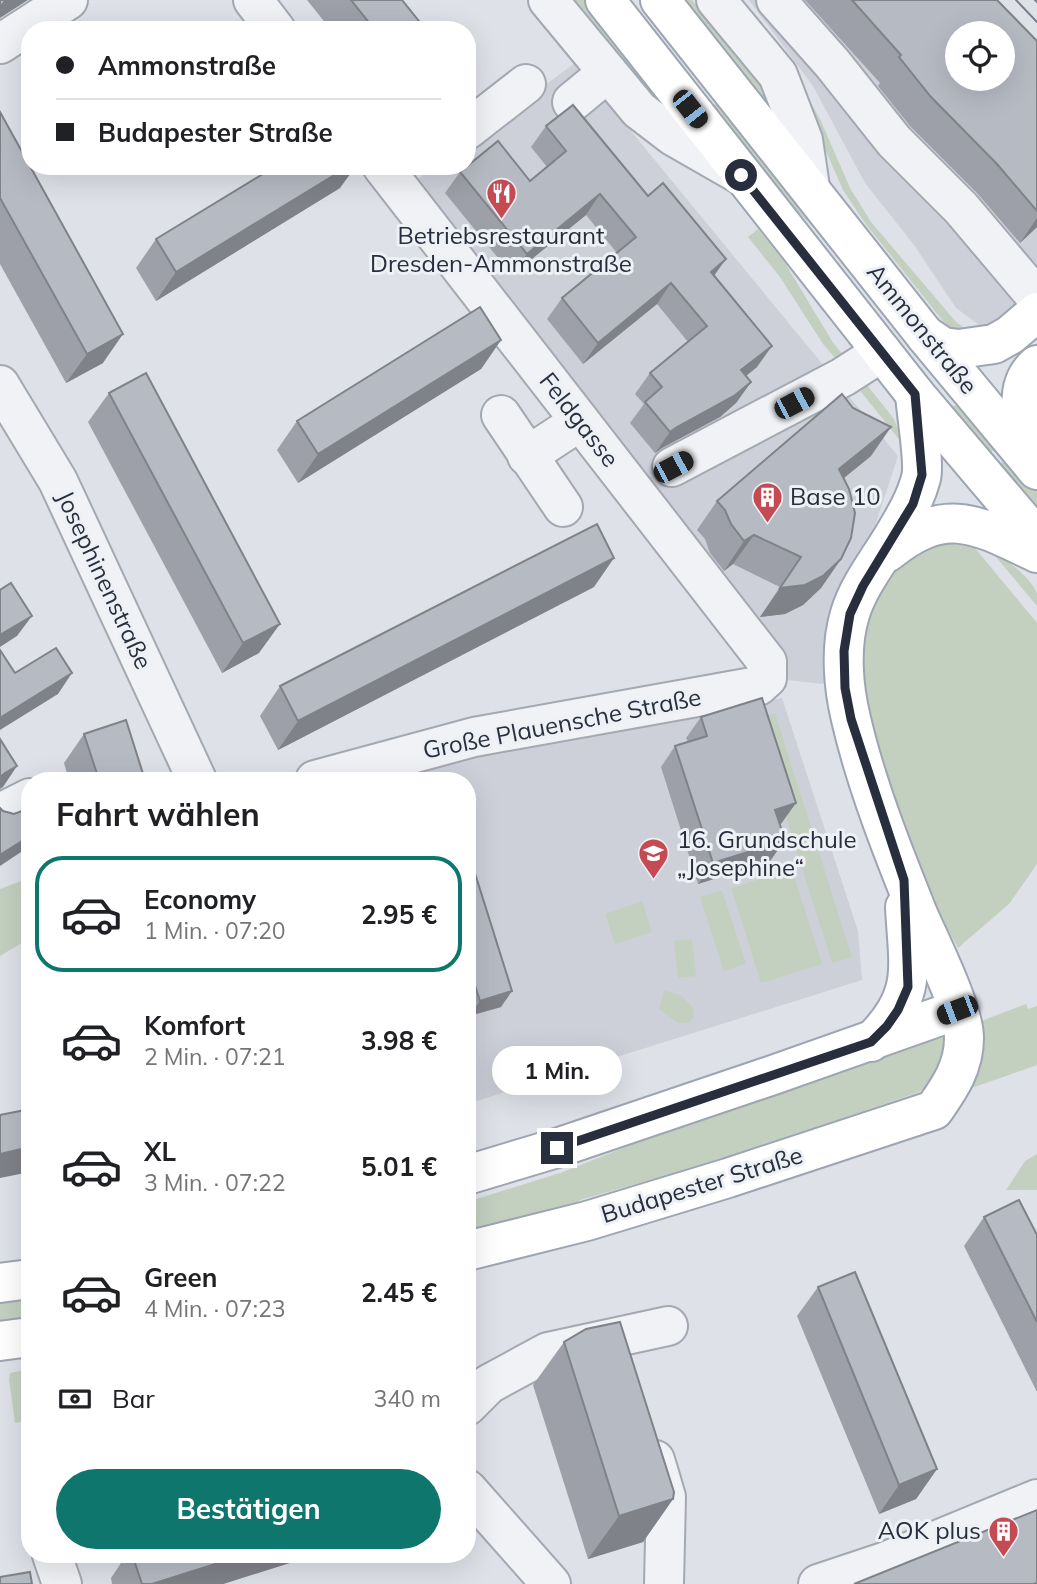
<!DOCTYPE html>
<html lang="de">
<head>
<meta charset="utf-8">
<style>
	body { margin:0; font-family:Mulish,sans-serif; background:#f2f2f2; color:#202124; height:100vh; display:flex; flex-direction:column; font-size:26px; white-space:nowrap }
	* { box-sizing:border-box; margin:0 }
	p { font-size:23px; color:#757577 }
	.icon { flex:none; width:38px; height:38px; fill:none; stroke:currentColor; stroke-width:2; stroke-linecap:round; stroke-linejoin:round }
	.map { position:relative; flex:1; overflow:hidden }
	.drawer { position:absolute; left:21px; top:772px; width:455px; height:791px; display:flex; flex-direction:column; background:#fff; border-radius:28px; box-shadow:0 7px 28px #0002 }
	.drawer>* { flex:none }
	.guide { position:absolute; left:21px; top:21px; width:455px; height:154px; border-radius:28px; box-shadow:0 7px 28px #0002; display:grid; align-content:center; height:154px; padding:0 35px; background:#fff }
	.fabs { position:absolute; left:945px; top:21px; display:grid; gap:14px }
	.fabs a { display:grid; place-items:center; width:70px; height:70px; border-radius:50%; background:#fff; box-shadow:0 7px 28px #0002; font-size:35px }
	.end { position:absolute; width:32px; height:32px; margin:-16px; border:9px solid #282e3d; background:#fff; box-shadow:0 0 0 4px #fff }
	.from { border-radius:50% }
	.bubble { position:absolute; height:49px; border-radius:24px; background:#fff; box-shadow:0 7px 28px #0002; font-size:23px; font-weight:700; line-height:49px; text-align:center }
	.car { position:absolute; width:21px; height:42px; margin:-21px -10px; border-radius:9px; box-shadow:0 0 5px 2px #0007; background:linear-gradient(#222 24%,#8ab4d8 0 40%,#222 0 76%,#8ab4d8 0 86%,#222 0) }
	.guide b { display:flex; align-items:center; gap:24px; height:66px; font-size:26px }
	.guide b+b { border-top:2px solid #e0e0e0 }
	.guide i { width:18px; height:18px; background:#202124 }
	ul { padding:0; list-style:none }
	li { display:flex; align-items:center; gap:21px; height:116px; margin:0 14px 10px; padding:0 21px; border:4px solid transparent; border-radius:28px }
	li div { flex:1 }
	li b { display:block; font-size:26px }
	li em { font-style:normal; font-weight:700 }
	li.selected { border-color:#0f766e }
	li>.icon { width:63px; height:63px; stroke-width:1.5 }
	h2 { padding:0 35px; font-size:32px; line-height:84px }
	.pay { display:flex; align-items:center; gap:18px; height:77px; padding:0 35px; font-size:26px }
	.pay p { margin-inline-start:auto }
	.action { display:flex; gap:14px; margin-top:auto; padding:14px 35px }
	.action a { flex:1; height:80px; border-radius:42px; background:#0f766e; color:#fff; font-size:28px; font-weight:700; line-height:80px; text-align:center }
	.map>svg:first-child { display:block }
	.built { fill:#cdd0d9; fill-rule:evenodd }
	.green { fill:#c3d0c0 }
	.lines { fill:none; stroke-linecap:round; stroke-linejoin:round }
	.minor-casing { stroke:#a4a8b1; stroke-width:42 }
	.major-casing { stroke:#9ea5b2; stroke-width:42 }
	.minor { stroke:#f1f2f5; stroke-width:38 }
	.major { stroke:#fff; stroke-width:38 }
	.tram { stroke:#797f8f; stroke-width:2 }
	.wall { fill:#9da0a8 }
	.shaded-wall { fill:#7f8288 }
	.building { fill:#b6bac3; stroke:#7f8288; stroke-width:2; fill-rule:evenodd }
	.route { stroke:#282e3d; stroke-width:9 }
	.labels { text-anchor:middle; stroke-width:6; stroke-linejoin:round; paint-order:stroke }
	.poi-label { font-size:24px; fill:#282e3d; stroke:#edf0f5; text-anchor:start }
	.street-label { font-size:24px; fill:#282e3d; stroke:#edf0f5 }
</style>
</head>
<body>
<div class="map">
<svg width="1037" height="1584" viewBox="0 0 1037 1584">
	<rect width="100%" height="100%" fill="#dee1e7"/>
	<!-- built -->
	<g class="built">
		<path d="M749 0H992L1037 46V284L1007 313 982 327 956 308 914 245 865 183 813 86ZM957 33H1003V79H957Z"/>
		<path d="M575 63 898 456 823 684 788 680 414 182 435 166H467V142Z"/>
		<path d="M782 698 858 931 862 980 467 1104V780H396L485 754Z"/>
	</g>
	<!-- green -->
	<g class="green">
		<path d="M573 0H584L690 131 663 116Z"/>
		<path d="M679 0H692L752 72 756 70 797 141Z"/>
		<path d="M785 58 820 119 850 188 871 222 956 322 976 336 956 332 943 321 865 223 843 190Z"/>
		<path d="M722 99 826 239 758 173 709 109Z"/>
		<path d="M758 229 785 263 832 341 846 359 842 366 823 344 780 277 748 237Z"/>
		<path d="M854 383 867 385 894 419 906 448Z"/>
		<path d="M944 405 970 407 1000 445 985 457Z"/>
		<path d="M1010 456 1037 488V507L995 468Z"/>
		<path d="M939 542H970L1037 623V864L1009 904 958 948C944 922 929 895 917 867 907 843 900 817 892 792 866 717 835 633 898 566 907 556 926 549 939 542Z"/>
		<path d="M986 545C1000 555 1033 578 1037 594 1037 598 1037 602 1037 606Z"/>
		<path d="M775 713 852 957 832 963 755 719Z"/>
		<path d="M792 869 822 964 761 983 731 888Z"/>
		<path d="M24 880 30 897V938L0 956V889Z"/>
		<path d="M722 890 746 964 724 971 700 897Z"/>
		<path d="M642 901 652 932 615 944 605 914Z"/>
		<path d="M692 939 696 976 678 978 674 941Z"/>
		<path d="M664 990 682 996 693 1008 694 1017 689 1023H678L659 1009Z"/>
		<path d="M1026 1004 1028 1009 1037 1006V1065L966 1090 976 1023Z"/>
		<path d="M951 1030 935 1081 919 1092 721 1160 583 1199 528 1226 467 1240V1202L563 1172 683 1124Z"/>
		<path d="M1037 1154V1190H1006L1025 1161Z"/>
		<path d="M30 1289V1328L0 1332V1293Z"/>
		<path d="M30 1369V1420L15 1423 9 1379 10 1373Z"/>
	</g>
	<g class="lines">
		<defs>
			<g id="minor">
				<path d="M253 0 276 30"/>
				<path d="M548 0 639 110 673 136 741 175"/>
				<path d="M716 0 778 75 803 140 810 187"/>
				<path d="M776 0 832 63 894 141 961 208 1037 298"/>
				<path d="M0 44 68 0"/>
				<path d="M572 102 606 74"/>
				<path d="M467 130 526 84"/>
				<path d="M0 385 58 481 197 780"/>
				<path d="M501 415 563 507"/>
				<path d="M527 456 579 422"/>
				<path d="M672 467 843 377 882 352"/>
				<path d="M315 780 474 737 758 686 767 678V662L382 166"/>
				<path d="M0 813 30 798"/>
				<path d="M467 1406 489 1384 548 1352 668 1326"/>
				<path d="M655 1460 666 1497 664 1584"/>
				<path d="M467 1489 551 1584"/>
				<path d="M58 1554 52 1555 62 1584"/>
				<path d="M818 1584 884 1562 1037 1499"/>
			</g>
			<g id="major">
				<path d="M605 0 915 394 1037 538"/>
				<path d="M660 0 925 335 1037 470"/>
				<path d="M925 335 943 347 959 349 994 344 1010 335 1037 312"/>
				<path d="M1034 461C1026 431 1009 389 1037 365"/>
				<path d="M888 552C946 505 976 524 1037 553"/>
				<path d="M871 1042C919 995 908 968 905 907"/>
				<path d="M467 1175 557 1148 773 1075 957 1010"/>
				<path d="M467 1251 587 1221 728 1178 934 1110C950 1087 964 1067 964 1038 964 1009 931 944 918 914 893 852 866 784 851 719 843 686 840 646 850 614 858 587 877 563 891 540 903 520 915 501 921 478 925 463 916 412 915 394"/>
				<path d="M0 1283 30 1279"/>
				<path d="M0 1341 30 1337"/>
			</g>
		</defs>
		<!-- minor casing -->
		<use href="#minor" class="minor-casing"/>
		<!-- major casing -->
		<use href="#major" class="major-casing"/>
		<!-- minor -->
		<use href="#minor" class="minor"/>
		<!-- major -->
		<use href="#major" class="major"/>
		<!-- tram -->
		<g class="tram">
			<path d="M1016 0 1037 22"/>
			<path d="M1035 0 1037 2"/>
		</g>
	</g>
	<!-- wall -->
	<g class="wall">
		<path d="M307 0H402L426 30H331Z"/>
		<path d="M805 0H997L1037 41V227L1020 243 977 193 910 126 878 86 880 83Z"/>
		<path d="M0 112 103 363 66 383 0 264Z"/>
		<path d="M546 126 714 276 757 367 746 376 751 382 736 403 720 417 662 448 655 453 630 423 644 404 635 394 650 373 688 342 657 304 583 364 547 319 562 298 617 253 586 215 512 275 445 193 460 172 530 181 547 167 531 147Z"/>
		<path d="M340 188 156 301 136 268 156 239Z"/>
		<path d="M501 340 481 369 298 483 277 450 297 421Z"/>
		<path d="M109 393 259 653 222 673 88 422Z"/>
		<path d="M871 456 844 478 841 559 821 588 803 605 785 614 760 617 780 587 733 564 724 571 710 553 705 539 697 530 717 501Z"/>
		<path d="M594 587 278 750 260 716 280 686Z"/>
		<path d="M701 717 781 824 780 825 785 840 770 861 698 884 661 767 675 746 688 742 686 738Z"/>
		<path d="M84 734 145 780H69L64 763Z"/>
		<path d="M467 848 501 1007 469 1016 467 1011Z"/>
		<path d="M984 1217 1037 1235V1392L964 1246Z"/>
		<path d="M818 1287 937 1469 916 1499 879 1514 797 1316Z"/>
		<path d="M564 1342 673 1499 643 1542 588 1559 533 1385Z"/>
		<path d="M127 1554H318L223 1584H112L111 1578Z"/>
	</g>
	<!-- shaded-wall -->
	<g class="shaded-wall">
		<path d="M6 0H28L0 18V7Z"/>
		<path d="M349 166H356L340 188 156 301 176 272Z"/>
		<path d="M600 194 586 215 512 275 527 254Z"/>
		<path d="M1037 218V227L1020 243Z"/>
		<path d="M726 259 711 280V272Z"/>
		<path d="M671 283 657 304 583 364 598 343Z"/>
		<path d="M123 334 103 363 66 383 87 354Z"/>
		<path d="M501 340 481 369 298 483 318 454Z"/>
		<path d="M772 346 757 367 727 391 741 370Z"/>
		<path d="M751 382 736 403 720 417 662 448 655 453 670 432 677 427Z"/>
		<path d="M891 427 871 456 819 498 839 469Z"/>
		<path d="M754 535 733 564 724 571 744 541Z"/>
		<path d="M614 558 594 587 278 750 298 721Z"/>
		<path d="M841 559 821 588 803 605 785 614 760 617 780 588Z"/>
		<path d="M32 616 17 636 0 647V635Z"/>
		<path d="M280 624 259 653 222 673 243 643Z"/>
		<path d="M72 673 58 694 0 730V718Z"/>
		<path d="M17 766 3 787 0 789V777L5 773Z"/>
		<path d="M796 803 781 824 761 831 775 810Z"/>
		<path d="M30 836V846L0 866V855Z"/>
		<path d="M785 840 770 861 698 884 713 863Z"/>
		<path d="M512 991 501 1007 469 1016 480 1001Z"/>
		<path d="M30 1147V1172L0 1178V1154Z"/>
		<path d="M937 1469 916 1499 879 1514 899 1485Z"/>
		<path d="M673 1499 643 1542 588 1559 619 1516Z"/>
		<path d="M247 1554H318L223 1584H152Z"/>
	</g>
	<!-- building -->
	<g class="building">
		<path d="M0 0H6L0 7Z"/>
		<path d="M351 0H402L426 30H375Z"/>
		<path d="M852 0H997L1037 41V211L997 164 931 97 899 57 901 55ZM957 33H1003V79H957Z"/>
		<path d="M573 105 648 196 663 183 726 259 711 272 772 346 741 370 751 382 734 396 677 427 670 432 645 402 662 387 650 373 707 326 671 283 598 343 562 298 636 237 600 194 527 254 460 172 498 141 530 181 566 151 546 126Z"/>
		<path d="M0 112 123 334 87 354 0 198Z"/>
		<path d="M276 166H349L176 272 156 239Z"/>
		<path d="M480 307 501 340 318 454 297 421Z"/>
		<path d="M146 373 280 624 243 643 109 393Z"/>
		<path d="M842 394 853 408 891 427 839 469 849 489 855 513 851 538 841 559 823 576 805 585 780 588 801 557 754 535 744 541 731 524 725 510 717 501Z"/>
		<path d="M597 524 614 558 298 721 280 686Z"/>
		<path d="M11 583 32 616 0 635V590Z"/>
		<path d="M56 648 72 673 0 718V650L15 673Z"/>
		<path d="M762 698 796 803 775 810 785 840 713 863 675 746 707 736 701 717Z"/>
		<path d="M126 720 145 780H99L84 734Z"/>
		<path d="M0 739 17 766 5 773 0 777Z"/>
		<path d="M0 808 3 811 14 814 30 808V836L0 855Z"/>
		<path d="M467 848 512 991 480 1001 467 961Z"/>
		<path d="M30 1109V1147L0 1154V1115Z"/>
		<path d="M1019 1200 1037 1235V1322L984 1217Z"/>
		<path d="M855 1272 937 1469 899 1485 818 1287Z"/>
		<path d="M620 1322 674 1492 673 1499 619 1516 564 1342 586 1329Z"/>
		<path d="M1037 1510V1583L1033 1584H854Z"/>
		<path d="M132 1554H247L152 1584H142Z"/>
		<path d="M30 1572 32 1584H0V1577Z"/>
	</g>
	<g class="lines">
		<!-- route -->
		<path class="route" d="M557 1148 871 1042 887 1026 898 1010 908 987 904 880 851 719 845 688 844 651 850 614 863 586 913 504 922 475 915 394 741 175"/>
	</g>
	<!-- icons -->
	<defs>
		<symbol id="restaurant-pin" viewBox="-11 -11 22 30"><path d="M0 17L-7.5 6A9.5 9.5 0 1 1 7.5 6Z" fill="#c44b53" stroke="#edf0f5"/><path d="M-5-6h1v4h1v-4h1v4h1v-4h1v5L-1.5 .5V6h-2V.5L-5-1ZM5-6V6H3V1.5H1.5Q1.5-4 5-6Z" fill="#fff"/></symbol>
		<symbol id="building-pin" viewBox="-11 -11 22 30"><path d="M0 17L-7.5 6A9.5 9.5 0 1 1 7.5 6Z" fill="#c44b53" stroke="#edf0f5"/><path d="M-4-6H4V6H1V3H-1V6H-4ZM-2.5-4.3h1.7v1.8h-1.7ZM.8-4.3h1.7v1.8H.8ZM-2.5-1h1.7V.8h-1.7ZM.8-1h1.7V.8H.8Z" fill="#fff"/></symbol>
		<symbol id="school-pin" viewBox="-11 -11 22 30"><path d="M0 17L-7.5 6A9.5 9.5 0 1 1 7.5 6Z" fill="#c44b53" stroke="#edf0f5"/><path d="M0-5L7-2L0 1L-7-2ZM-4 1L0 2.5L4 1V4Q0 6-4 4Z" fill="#fff"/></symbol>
	</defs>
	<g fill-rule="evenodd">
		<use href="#restaurant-pin" x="484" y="176" width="35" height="47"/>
		<use href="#building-pin" x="750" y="480" width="35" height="47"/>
		<use href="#school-pin" x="636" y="836" width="35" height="47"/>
		<use href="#building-pin" x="986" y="1514" width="35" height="47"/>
	</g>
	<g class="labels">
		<!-- poi labels -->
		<g class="poi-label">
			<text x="501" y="244" text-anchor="middle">Betriebsrestaurant<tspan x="501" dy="28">Dresden-Ammonstraße</tspan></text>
			<text x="790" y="505">Base 10</text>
			<text x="677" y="848">16. Grundschule<tspan x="677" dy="28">„Josephine“</tspan></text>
			<text x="981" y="1539" text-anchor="end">AOK plus</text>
		</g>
		<!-- street labels -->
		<g class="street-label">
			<text transform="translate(922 329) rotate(51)" y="8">Ammonstraße</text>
			<text transform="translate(579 420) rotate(52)" y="8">Feldgasse</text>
			<text transform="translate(104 580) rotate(65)" y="8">Josephinenstraße</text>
			<text transform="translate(562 724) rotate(-11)" y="8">Große Plauensche Straße</text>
			<text transform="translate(702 1185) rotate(-17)" y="8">Budapester Straße</text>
		</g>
	</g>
</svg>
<div class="fabs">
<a><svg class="icon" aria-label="locate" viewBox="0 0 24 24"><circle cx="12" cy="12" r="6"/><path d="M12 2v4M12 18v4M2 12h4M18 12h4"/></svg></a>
</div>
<i class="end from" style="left:741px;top:175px"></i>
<i class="end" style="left:557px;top:1148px"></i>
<div class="bubble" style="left:492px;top:1046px;width:130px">1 Min.</div>
<i class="car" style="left:690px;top:109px;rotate:142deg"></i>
<i class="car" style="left:794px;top:403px;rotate:62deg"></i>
<i class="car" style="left:673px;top:467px;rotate:62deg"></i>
<i class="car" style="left:957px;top:1010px;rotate:249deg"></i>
<div class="guide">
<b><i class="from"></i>Ammonstraße</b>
<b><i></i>Budapester Straße</b>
</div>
<section class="drawer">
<h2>Fahrt wählen</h2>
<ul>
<li class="selected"><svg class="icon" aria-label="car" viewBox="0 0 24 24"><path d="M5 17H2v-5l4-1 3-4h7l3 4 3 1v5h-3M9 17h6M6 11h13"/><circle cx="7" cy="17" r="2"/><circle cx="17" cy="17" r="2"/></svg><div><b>Economy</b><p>1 Min. · 07:20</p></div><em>2.95 €</em></li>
<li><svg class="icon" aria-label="car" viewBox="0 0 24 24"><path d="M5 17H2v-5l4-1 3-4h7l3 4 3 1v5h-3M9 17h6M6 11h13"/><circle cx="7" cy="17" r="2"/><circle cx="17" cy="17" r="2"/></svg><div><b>Komfort</b><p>2 Min. · 07:21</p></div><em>3.98 €</em></li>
<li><svg class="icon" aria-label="car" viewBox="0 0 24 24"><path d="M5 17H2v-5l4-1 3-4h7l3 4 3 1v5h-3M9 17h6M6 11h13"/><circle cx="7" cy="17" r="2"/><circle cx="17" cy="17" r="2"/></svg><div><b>XL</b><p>3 Min. · 07:22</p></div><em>5.01 €</em></li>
<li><svg class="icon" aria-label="car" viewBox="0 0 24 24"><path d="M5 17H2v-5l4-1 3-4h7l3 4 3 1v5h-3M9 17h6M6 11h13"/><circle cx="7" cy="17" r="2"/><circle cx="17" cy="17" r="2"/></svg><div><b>Green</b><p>4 Min. · 07:23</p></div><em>2.45 €</em></li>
</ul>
<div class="pay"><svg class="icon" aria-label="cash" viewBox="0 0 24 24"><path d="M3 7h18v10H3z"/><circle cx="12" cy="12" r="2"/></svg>Bar<p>340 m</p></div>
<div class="action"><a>Bestätigen</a></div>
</section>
</div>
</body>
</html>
